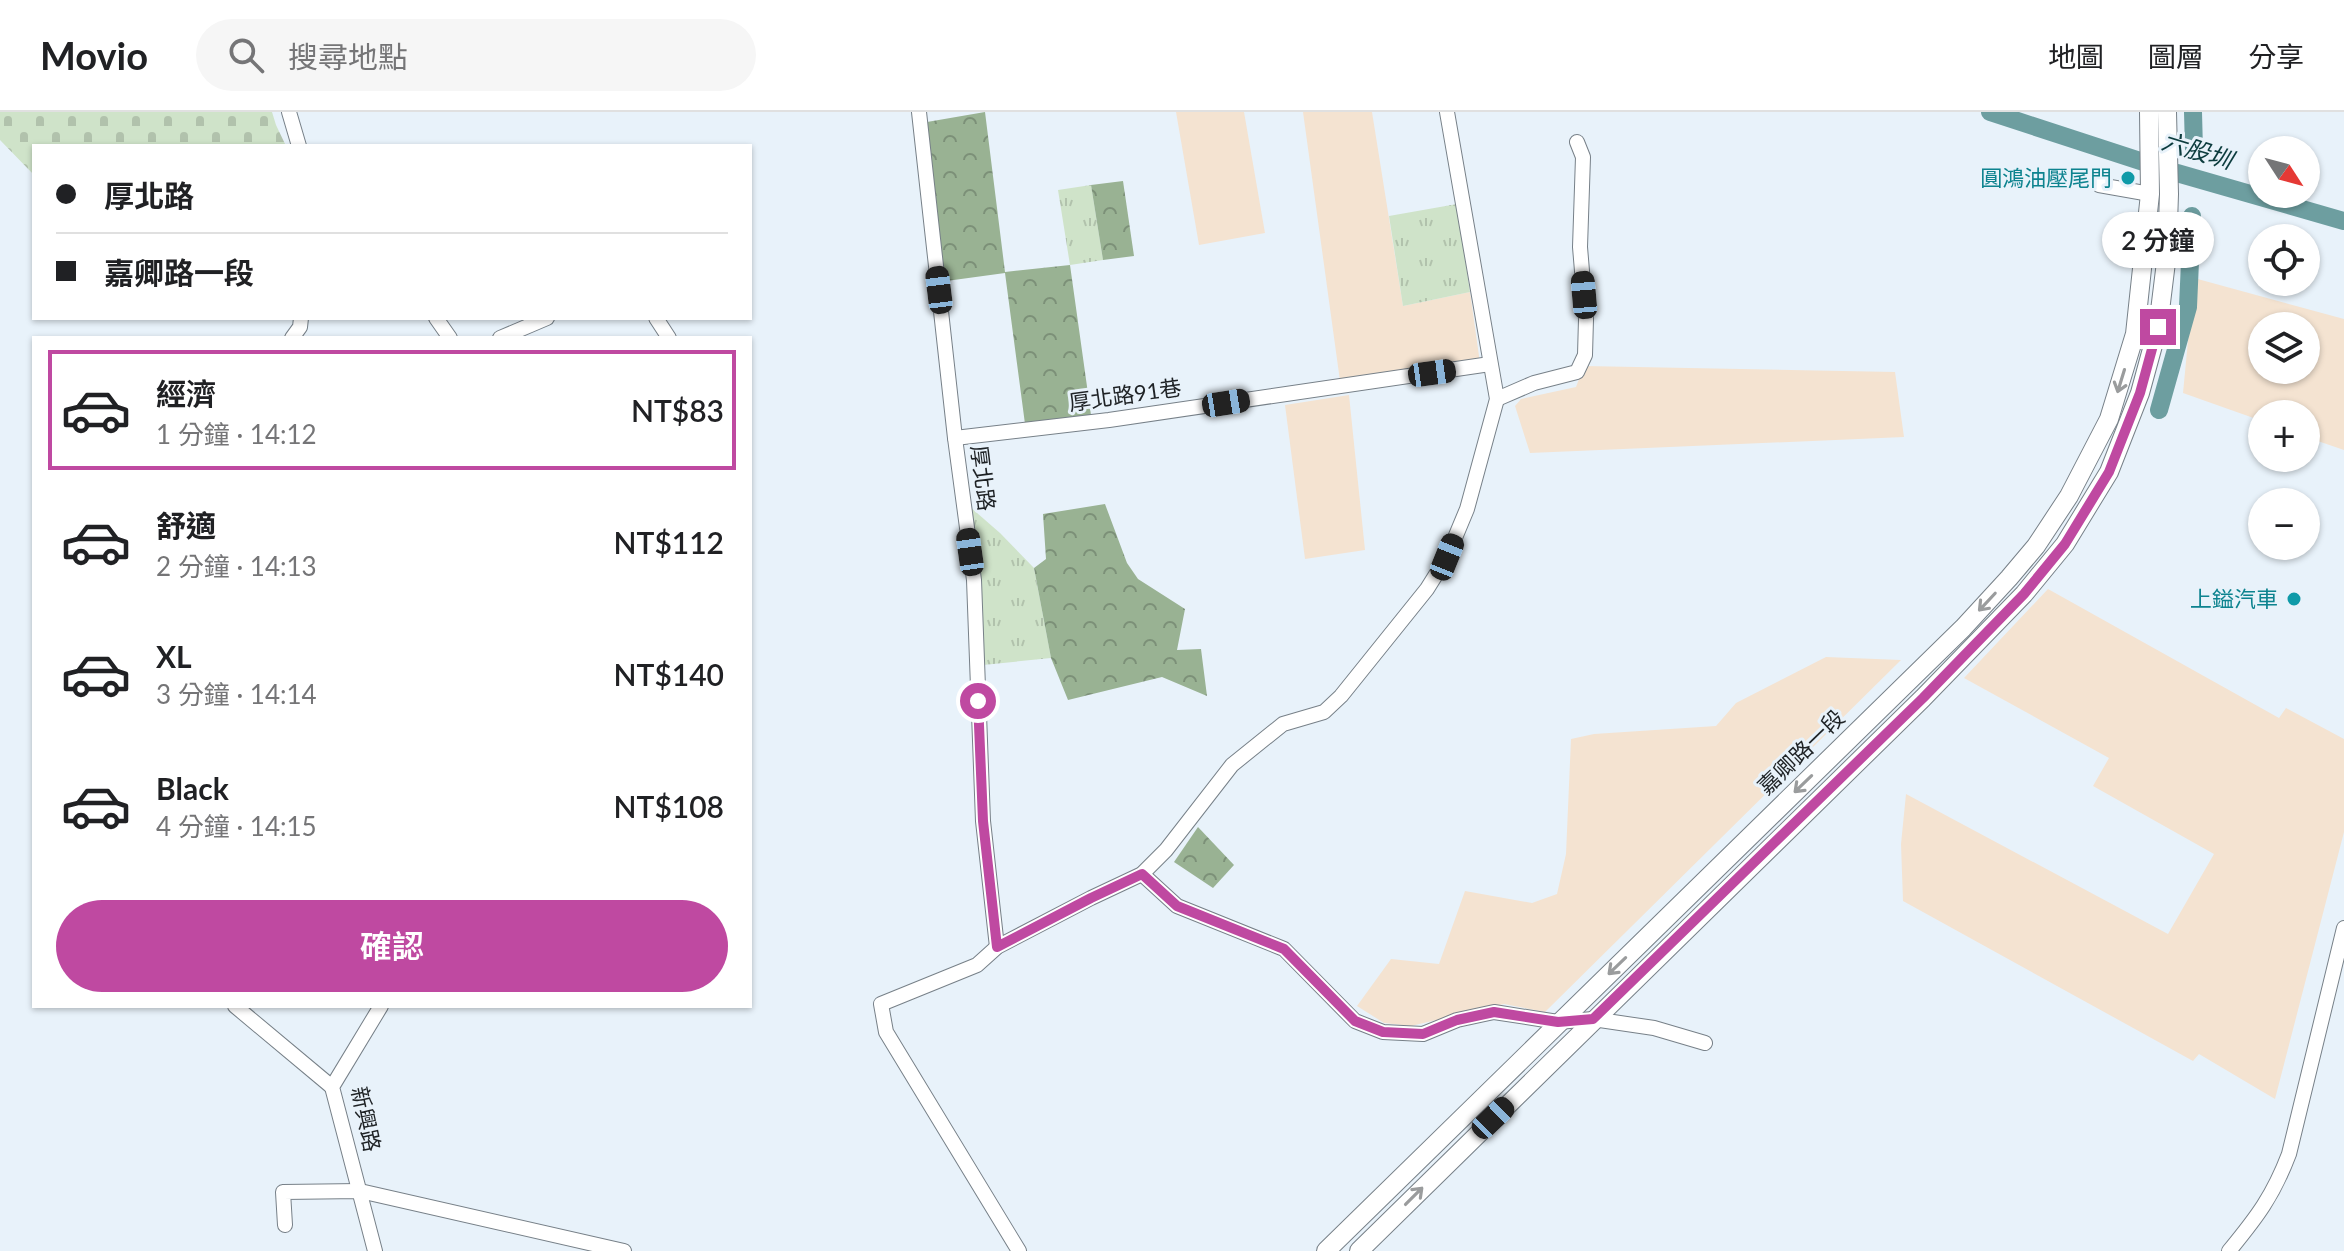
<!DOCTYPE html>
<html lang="zh-TW">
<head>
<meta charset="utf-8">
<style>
	body { margin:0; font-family:Lato,"Noto Sans TC",sans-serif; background:#f6f6f6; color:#202124; height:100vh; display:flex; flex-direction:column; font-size:30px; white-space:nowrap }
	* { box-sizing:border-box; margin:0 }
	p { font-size:26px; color:#757577 }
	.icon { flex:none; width:44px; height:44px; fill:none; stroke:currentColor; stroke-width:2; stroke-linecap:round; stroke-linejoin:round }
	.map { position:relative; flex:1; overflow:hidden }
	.details { position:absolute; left:32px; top:224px; width:720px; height:672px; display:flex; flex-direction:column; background:#fff; border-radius:0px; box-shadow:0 2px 6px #0004 }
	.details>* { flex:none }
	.top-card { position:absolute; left:32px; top:32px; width:720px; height:176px; border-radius:0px; box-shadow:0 2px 6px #0004; display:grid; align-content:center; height:176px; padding:0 24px; background:#fff }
	.needle { width:52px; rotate:126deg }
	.buttons { position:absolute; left:2248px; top:24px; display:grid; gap:16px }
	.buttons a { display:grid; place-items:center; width:72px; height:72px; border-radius:50%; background:#fff; box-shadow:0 2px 6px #0004; font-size:40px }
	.end { position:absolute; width:36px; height:36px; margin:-18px; border:10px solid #bf49a1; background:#fff; box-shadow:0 0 0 4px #fff }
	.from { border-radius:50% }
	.bubble { position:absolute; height:56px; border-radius:28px; background:#fff; box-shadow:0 2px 6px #0004; font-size:26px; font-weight:600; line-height:56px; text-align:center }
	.car { position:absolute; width:24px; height:48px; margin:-24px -12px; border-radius:10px; box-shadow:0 0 6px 2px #0007; background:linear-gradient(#222 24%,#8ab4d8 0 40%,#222 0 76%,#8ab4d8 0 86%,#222 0) }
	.top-card b { display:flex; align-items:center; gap:28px; height:76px; font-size:30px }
	.top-card b+b { border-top:2px solid #e0e0e0 }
	.top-card i { width:20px; height:20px; background:#202124 }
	ul { padding:14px 0 0; list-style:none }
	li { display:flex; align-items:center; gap:24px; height:120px; margin:0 16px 12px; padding:0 8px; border:4px solid transparent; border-radius:0px }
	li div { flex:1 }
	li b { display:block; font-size:30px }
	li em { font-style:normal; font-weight:600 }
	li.active { border-color:#bf49a1 }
	li>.icon { width:72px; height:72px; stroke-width:1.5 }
	.cta { display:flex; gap:16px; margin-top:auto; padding:16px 24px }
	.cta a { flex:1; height:92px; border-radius:48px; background:#bf49a1; color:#fff; font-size:32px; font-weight:600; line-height:92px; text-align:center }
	header { display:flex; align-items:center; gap:48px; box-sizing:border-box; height:112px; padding:0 40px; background:#fff; border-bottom:2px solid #e0e0e0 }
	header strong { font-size:38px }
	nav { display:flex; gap:44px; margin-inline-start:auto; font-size:28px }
	.search { width:560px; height:72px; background:#f6f6f6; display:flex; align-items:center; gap:20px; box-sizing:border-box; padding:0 28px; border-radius:44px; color:#757577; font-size:30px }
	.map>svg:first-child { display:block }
	.industrial { fill:#f4e3d1; fill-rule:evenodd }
	.grass { fill:url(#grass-tufts) }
	.forest { fill:url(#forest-crowns) }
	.cemetery { fill:url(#cemetery-stones) }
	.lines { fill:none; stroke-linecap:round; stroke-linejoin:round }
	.canal { stroke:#6d9ea0; stroke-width:18 }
	.minor-casing { stroke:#778088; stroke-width:16 }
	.tertiary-casing { stroke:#778088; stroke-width:20 }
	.minor { stroke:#fff; stroke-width:14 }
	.tertiary { stroke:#fff; stroke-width:18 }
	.oneway { stroke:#9a9c9d }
	.route { stroke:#bf49a1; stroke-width:10 }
	.culture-dot { fill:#0f9aa8; stroke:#e8f2fa; stroke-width:3 }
	.labels { text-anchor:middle; stroke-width:6; stroke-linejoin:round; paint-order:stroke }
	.culture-label { font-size:22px; fill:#0d838f; stroke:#e8f2fa; text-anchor:end }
	.street-label { font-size:22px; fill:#1e2225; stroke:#e8f2fa }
	.water-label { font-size:24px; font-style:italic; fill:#0c3c3e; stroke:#e8f2fa }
</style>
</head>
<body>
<header>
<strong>Movio</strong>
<div class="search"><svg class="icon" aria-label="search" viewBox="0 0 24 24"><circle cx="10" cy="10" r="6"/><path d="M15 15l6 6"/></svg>搜尋地點</div>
<nav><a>地圖</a><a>圖層</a><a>分享</a></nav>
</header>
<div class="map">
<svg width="2344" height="1139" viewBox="0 0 2344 1139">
	<defs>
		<pattern id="grass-tufts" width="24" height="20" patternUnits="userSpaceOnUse" patternTransform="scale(2)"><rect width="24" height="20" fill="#cfe3c9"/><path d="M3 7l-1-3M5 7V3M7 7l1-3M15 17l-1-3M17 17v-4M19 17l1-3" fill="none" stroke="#b1c2ac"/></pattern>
		<pattern id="forest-crowns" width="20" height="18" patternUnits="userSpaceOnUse" patternTransform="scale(2)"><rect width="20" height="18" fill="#99b293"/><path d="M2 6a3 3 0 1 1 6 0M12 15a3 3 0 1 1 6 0" fill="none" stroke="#7c9078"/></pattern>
		<pattern id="cemetery-stones" width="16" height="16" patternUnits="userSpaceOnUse" patternTransform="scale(2)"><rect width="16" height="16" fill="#cfe3c9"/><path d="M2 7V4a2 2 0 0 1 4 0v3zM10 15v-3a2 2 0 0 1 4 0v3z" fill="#b1c2ac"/></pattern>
	</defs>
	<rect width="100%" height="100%" fill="#e8f2fa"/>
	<!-- industrial -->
	<g class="industrial">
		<path d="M1176 0H1244L1265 121 1199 133Z"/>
		<path d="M1303 0H1372L1403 194 1470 180 1480 251 1340 269Z"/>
		<path d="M2194 166 2344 207V338L2306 325V302H2262V309L2183 281ZM2306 214V258H2262V214Z"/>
		<path d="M1584 254 1895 260 1904 325 1530 341 1515 294 1521 287 1576 275Z"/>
		<path d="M1349 283 1365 438 1305 447 1285 293Z"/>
		<path d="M2048 477 2279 606 2286 596 2344 627V720L2275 987 2199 942 2193 949 1903 789 1901 732 1906 682 2168 822 2214 742 2093 674 2109 646 1964 566Z"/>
		<path d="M1826 545 1901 548 1545 900 1504 892 1411 914 1384 911 1357 894 1391 847 1439 852 1465 779 1532 791 1557 782 1566 742 1571 627 1594 622 1716 614 1736 591Z"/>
	</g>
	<!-- grass -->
	<g class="grass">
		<path d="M1091 73 1103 148 1070 153 1058 78Z"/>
		<path d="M1457 92 1470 180 1403 194 1389 104Z"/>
		<path d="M961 387 1000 421 1034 456 1051 546 983 553Z"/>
	</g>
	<!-- forest -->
	<g class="forest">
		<path d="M985 0 1005 160 1070 153 1091 303 1025 312 1005 161 939 170 927 10Z"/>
		<path d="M1123 69 1134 144 1103 148 1091 73Z"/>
		<path d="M1105 392 1127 451 1138 467 1185 497 1177 538 1201 537 1207 584 1162 565 1068 588 1051 546 1034 456 1046 447 1043 402Z"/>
		<path d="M1198 715 1234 753 1213 776 1174 750Z"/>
	</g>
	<!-- cemetery -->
	<path class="cemetery" d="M0 0H272L276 13 286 34H34V63L0 28Z"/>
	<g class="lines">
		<!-- canal -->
		<g class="canal">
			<path d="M1990 0 2177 61 2344 109"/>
			<path d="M2193 0 2194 38"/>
			<path d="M2159 298 2188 195 2192 104"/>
		</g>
		<defs>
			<g id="minor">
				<path d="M289 0 299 34"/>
				<path d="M919 0 955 326 974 468 983 709 997 835"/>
				<path d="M2099 73 2150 82"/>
				<path d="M436 206 450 226"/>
				<path d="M656 206 669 226"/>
				<path d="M292 226 300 215 301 206"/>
				<path d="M500 226 547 206"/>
				<path d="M1497 287 1534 271 1577 260 1585 243 1586 207 1580 135 1583 45 1577 30"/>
				<path d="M955 326 1109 308 1490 252"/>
				<path d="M1142 762 1177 794 1284 837 1355 909 1383 920 1423 922 1457 908 1494 900 1558 910 1593 907 1654 916 1705 931"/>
				<path d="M235 894 332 975"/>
				<path d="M285 1113 283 1080 360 1079 624 1139"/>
				<path d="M375 1139 332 975 381 894"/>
				<path d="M1019 1139 886 920 881 892 977 853 997 835 1091 786 1142 762 1166 738 1232 653 1283 612 1324 600 1341 584 1427 477 1447 445 1467 397 1497 287 1447 0"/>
				<path d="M2229 1139C2257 1105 2273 1084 2289 1042L2344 816"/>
			</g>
			<g id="tertiary">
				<path d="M1326 1139 1963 516 2009 466 2036 434 2069 384 2109 307 2135 222 2150 82 2149 0"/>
				<path d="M1359 1139 1923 586 2024 482 2065 432 2109 360 2140 281 2158 215 2167 142 2169 82 2167 0"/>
			</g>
		</defs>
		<!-- minor casing -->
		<use href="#minor" class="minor-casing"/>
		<!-- tertiary casing -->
		<use href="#tertiary" class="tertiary-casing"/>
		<!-- minor -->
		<use href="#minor" class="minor"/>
		<!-- tertiary -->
		<use href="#tertiary" class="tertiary"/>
	</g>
	<!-- one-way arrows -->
	<defs><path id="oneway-shaft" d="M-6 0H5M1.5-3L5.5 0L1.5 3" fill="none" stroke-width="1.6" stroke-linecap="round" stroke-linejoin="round" transform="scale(2)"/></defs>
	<g class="oneway">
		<use href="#oneway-shaft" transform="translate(2121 269) rotate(107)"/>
		<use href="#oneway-shaft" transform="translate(1987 490) rotate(133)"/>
		<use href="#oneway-shaft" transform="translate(1803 672) rotate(136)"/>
		<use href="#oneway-shaft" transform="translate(1617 854) rotate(136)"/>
		<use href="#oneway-shaft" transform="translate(1414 1084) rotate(-45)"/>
	</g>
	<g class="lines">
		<!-- route -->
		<path class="route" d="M978 589 983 709 997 835 1091 786 1142 762 1177 794 1284 837 1355 909 1383 920 1423 922 1457 908 1494 900 1558 910 1593 907 1923 586 2024 482 2065 432 2109 360 2140 281 2158 215"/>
	</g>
	<!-- markers -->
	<g class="culture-dot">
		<circle cx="2128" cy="66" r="8"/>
		<circle cx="2294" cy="487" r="8"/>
	</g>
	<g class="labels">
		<!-- culture labels -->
		<g class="culture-label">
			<text x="2112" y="74">圓鴻油壓尾門</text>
			<text x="2278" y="495">上鎰汽車</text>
		</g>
		<!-- street labels -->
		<g class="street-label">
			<text transform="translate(1125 283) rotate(-8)" y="8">厚北路91巷</text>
			<text transform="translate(983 366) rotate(83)" y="8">厚北路</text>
			<text transform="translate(1801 640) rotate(-44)" y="8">嘉卿路一段</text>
			<text transform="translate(366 1007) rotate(78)" y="8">新興路</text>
		</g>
		<!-- water labels -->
		<g class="water-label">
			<text transform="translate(2197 39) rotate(17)" y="8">六股圳</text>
		</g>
	</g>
</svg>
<div class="buttons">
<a><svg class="needle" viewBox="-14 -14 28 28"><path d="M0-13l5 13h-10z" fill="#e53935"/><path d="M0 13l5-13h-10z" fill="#757577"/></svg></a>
<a><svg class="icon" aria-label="locate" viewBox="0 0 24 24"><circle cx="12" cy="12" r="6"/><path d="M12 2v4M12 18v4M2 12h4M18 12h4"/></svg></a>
<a><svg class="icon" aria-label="layers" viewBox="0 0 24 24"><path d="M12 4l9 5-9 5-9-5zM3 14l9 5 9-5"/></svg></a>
<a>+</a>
<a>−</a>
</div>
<i class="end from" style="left:978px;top:589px"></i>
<i class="end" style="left:2158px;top:215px"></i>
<div class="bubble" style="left:2102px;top:100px;width:112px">2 分鐘</div>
<i class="car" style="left:939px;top:178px;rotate:353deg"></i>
<i class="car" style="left:1584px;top:183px;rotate:355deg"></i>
<i class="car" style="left:1432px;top:261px;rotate:82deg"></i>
<i class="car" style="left:1226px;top:291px;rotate:81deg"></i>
<i class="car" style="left:970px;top:440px;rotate:352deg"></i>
<i class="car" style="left:1447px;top:445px;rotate:22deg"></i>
<i class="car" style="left:1493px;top:1006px;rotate:46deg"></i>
<div class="top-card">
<b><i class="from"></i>厚北路</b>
<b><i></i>嘉卿路一段</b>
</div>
<section class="details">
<ul>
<li class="active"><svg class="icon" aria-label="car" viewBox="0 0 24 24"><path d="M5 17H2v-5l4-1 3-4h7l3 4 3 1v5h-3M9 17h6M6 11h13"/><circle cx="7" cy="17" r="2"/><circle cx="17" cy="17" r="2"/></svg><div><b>經濟</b><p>1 分鐘 · 14:12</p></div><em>NT$83</em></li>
<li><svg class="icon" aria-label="car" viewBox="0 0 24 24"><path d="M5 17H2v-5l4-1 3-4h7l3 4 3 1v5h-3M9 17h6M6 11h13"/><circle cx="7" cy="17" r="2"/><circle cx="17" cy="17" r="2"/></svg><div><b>舒適</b><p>2 分鐘 · 14:13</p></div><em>NT$112</em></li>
<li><svg class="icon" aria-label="car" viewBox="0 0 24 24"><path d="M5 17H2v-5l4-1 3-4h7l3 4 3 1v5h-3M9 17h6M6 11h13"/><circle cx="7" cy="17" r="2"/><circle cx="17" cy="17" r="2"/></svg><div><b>XL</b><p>3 分鐘 · 14:14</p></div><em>NT$140</em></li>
<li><svg class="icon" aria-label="car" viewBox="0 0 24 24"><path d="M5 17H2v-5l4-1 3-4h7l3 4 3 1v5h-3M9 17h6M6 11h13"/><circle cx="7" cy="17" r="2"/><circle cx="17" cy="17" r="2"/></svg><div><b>Black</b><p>4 分鐘 · 14:15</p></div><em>NT$108</em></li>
</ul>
<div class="cta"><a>確認</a></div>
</section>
</div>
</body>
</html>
